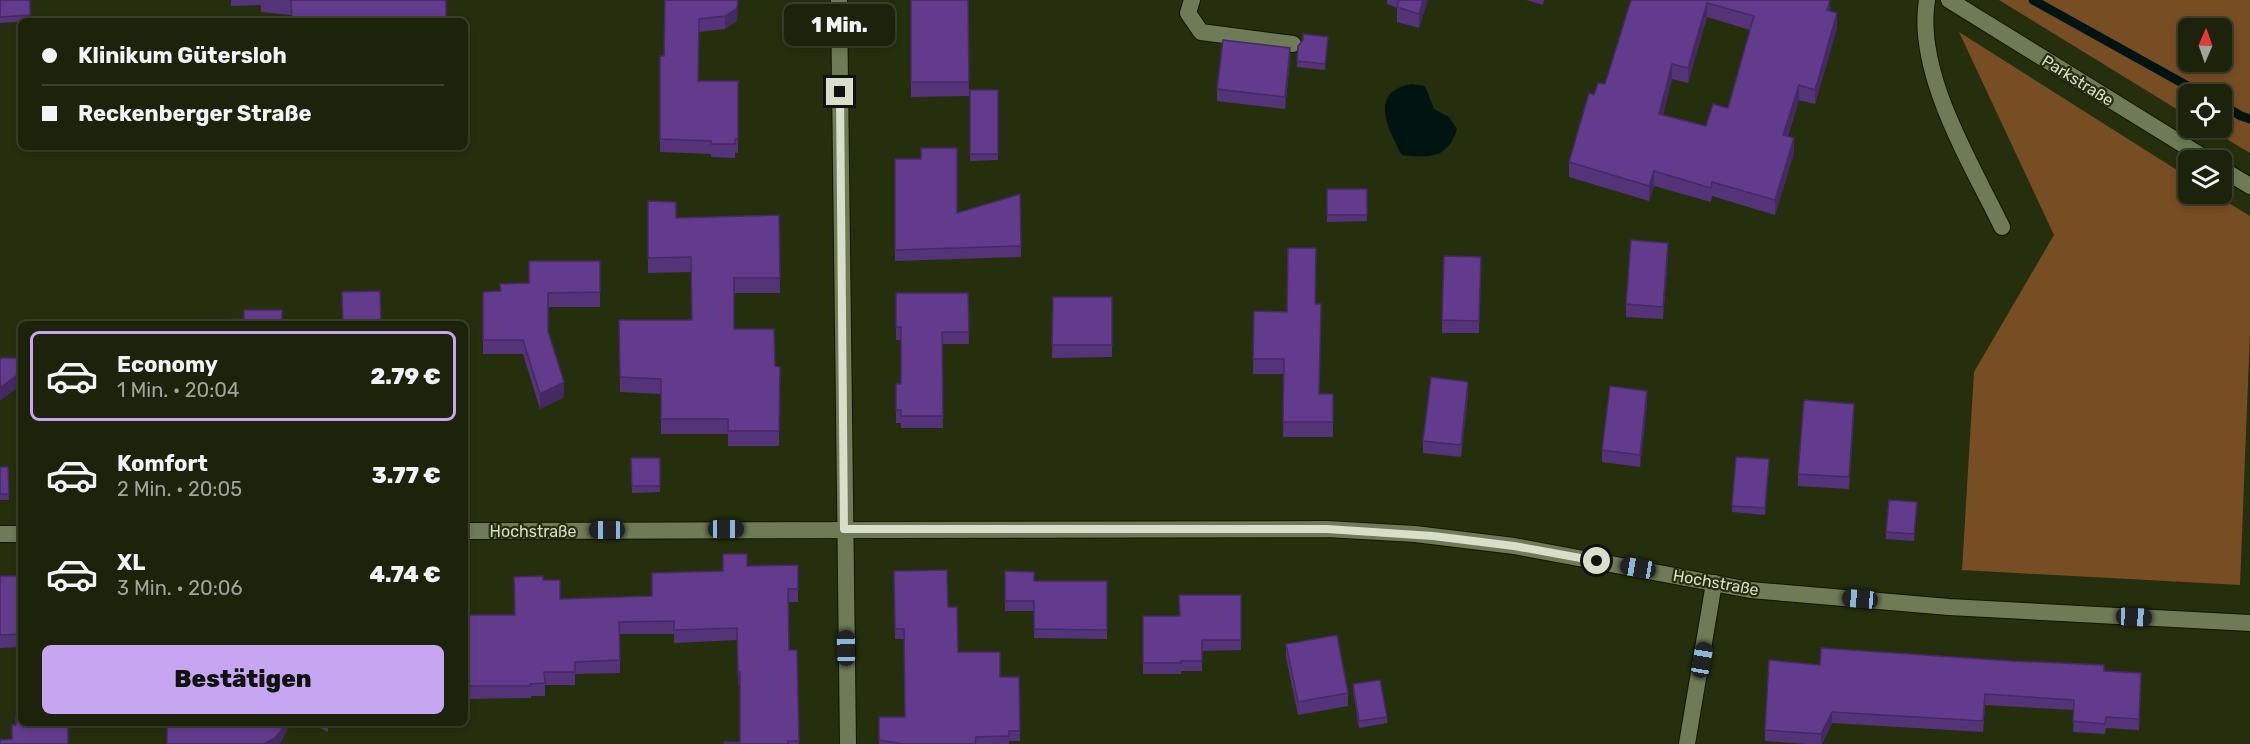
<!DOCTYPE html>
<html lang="de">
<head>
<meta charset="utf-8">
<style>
	body { margin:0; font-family:Rubik,sans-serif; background:#292f18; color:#f1f3f6; height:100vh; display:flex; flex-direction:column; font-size:22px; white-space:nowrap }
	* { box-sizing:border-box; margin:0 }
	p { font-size:20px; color:#a0a49c }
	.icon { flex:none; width:33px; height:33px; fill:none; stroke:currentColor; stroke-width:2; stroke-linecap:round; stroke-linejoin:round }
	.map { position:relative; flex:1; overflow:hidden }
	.side { position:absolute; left:18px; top:321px; width:450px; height:405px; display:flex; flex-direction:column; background:#1c230a; border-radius:9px; box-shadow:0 3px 9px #0003,0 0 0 2px #3a402b }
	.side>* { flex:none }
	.top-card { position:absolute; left:18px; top:18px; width:450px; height:132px; border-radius:9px; box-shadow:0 3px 9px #0003,0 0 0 2px #3a402b; display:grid; align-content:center; height:132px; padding:0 24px; background:#1c230a }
	.needle { width:39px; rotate:2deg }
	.fabs { position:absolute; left:2178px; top:18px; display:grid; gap:12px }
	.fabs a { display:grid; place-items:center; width:54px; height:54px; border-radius:9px; background:#1c230a; box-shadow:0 3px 9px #0003,0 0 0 2px #3a402b; font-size:30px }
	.end { position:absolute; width:27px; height:27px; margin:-14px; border:8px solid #d7deca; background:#111; box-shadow:0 0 0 3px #111 }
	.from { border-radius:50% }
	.bubble { position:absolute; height:42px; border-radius:9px; background:#1c230a; box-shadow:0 3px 9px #0003,0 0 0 2px #3a402b; font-size:20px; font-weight:800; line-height:42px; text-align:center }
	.car { position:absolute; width:18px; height:36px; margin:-18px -9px; border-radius:8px; box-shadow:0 0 4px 2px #0007; background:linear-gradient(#222 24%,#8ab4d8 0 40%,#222 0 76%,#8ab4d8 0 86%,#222 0) }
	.top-card b { display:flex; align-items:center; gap:21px; height:57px; font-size:22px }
	.top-card b+b { border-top:2px solid #3a402b }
	.top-card i { width:15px; height:15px; background:#f1f3f6 }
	ul { padding:10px 0 0; list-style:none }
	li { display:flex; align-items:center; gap:18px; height:90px; margin:0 12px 9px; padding:0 12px; border:3px solid transparent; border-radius:9px }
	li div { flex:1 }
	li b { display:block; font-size:22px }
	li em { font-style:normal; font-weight:800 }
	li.on { border-color:#c6a6f0 }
	li>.icon { width:54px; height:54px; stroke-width:1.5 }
	.primary-button { display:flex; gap:12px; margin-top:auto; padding:12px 24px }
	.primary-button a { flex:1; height:69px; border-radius:9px; background:#c6a6f0; color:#111; font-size:24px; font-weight:800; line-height:69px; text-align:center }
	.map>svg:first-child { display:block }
	.forest { fill:#774d23; fill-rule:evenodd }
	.water { fill:#021412 }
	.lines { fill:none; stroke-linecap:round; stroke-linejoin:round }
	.stream { stroke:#021412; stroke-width:9 }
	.service-casing { stroke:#0e1700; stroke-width:18 }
	.minor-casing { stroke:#0e1700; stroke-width:18 }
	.service { stroke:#6e7b56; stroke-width:16 }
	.minor { stroke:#6e7b56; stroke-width:16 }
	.wall { fill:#553379; fill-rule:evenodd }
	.shaded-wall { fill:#452963 }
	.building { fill:#633b8d; stroke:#452963; stroke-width:1.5; fill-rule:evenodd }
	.route { stroke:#d7deca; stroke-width:8 }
	.labels { text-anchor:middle; stroke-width:4.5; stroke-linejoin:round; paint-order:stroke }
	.street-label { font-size:16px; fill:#d7deca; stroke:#252f0d }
</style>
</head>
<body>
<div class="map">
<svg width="2250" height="744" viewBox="0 0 2250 744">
	<rect width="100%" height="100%" fill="#252f0d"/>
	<!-- forest -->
	<g class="forest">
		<path d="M1999 0H2250V153L2208 128H2222V94H2188V116ZM2188 28H2222V62H2188Z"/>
		<path d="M1959 32 2188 177V194H2214L2250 216V331L2240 585 1962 570 1974 372 2054 235Z"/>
	</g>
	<!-- water -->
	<path class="water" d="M1412 84 1425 86 1434 109 1449 117 1457 129C1448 159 1429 158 1402 155 1388 129 1368 91 1412 84Z"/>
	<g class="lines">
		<!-- stream -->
		<g class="stream">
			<path d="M2033 0 2202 94"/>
			<path d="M2222 105 2241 116 2250 119"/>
		</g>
		<defs>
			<g id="service">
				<path d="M1192 0 1188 13 1201 32 1293 44"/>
				<path d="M1927 0C1915 73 1971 163 2002 227"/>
				<path d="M1687 744 1714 583"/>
			</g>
			<g id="minor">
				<path d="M839 0 848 744"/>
				<path d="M1949 0 2208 160"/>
				<path d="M2222 169 2250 186"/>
				<path d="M465 531 1327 529 1415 534 1514 546 1750 590 1949 607 2250 623"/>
				<path d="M0 534H21"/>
			</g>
		</defs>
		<!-- service casing -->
		<use href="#service" class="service-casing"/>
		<!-- minor casing -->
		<use href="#minor" class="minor-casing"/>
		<!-- service -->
		<use href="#service" class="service"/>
		<!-- minor -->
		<use href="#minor" class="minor"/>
	</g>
	<!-- wall -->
	<g class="wall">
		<path d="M0 0H30V21L0 23Z"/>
		<path d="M231 0H446L291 15 261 12V5L231 6Z"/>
		<path d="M665 0H738L737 21 725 29 699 32 698 81H738V153L735 152V158L711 157V154L660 152V56H664Z"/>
		<path d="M911 0H968L969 96 911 97Z"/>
		<path d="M1387 0H1428L1419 28 1397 22V8L1387 4Z"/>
		<path d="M1526 0H1544L1543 5Z"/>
		<path d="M1631 0H1830V11L1837 28 1815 104 1799 100 1788 136 1794 153 1775 215 1712 196 1711 202 1654 186 1649 201 1569 177V162L1594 95 1605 84ZM1707 17 1750 30 1728 108 1706 126 1663 115 1672 79 1688 83Z"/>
		<path d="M1303 34 1328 43 1325 70 1297 67V61L1303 40Z"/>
		<path d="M1290 60 1285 109 1217 101V89Z"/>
		<path d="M970 90H998V160L970 161Z"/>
		<path d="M895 159 957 213 1020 194 1021 257 895 261Z"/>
		<path d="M1327 189H1367V221L1327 222Z"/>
		<path d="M648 201 676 218 779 215 780 293H734V329L775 366 780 367 779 446H728V434H661V394L620 392 619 320H692L691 272 648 273Z"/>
		<path d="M1668 255 1663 319 1626 317V304Z"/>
		<path d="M1481 257 1479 333H1442V320Z"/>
		<path d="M600 261V307H548V331L564 397 540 409 523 354H483V292L501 291Z"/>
		<path d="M896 293H968L969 344H942L943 428H901V423H896V384H901V340H896Z"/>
		<path d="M1053 297H1112V357L1052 358Z"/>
		<path d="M1315 304 1319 394H1333V437H1283L1284 374H1253L1254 311 1287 312Z"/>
		<path d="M1468 394 1461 457 1423 453V441Z"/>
		<path d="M1647 403 1640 467 1602 462V450Z"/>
		<path d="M1854 416 1849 489 1798 486V474Z"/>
		<path d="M631 458H660V492L632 493Z"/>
		<path d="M1769 466 1765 515 1732 512V506Z"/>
		<path d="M0 467H8L9 500H0Z"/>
		<path d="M1917 508 1914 541 1886 539V532Z"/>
		<path d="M798 565V602H788L789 650H797L799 744H724L740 742V685L738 686 737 640 674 643V634H620V673L575 674V685H545V696H531V698L465 699V615H514L543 580 560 599 652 596 723 571 747 566Z"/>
		<path d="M894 571 948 607 958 652 1000 677H1019L1020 741H1009V744H879V717H905L904 639H895Z"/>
		<path d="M1005 571 1034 581H1107V639L1034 638V611H1005Z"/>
		<path d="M0 576H21V647L0 648Z"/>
		<path d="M1241 595V650L1202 651V671H1181V674H1143V616H1180Z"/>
		<path d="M1286 644 1348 693V706L1298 715 1286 657Z"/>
		<path d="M2012 661 2104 671 2141 683 2139 730 2106 728 2105 734 2073 732 2074 710 1985 705 1983 732 1832 723 1822 744H1806L1765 741V730L1820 665Z"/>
		<path d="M1353 684 1387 717V723L1359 728 1353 691Z"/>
		<path d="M311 723H328V732Z"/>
	</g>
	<!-- shaded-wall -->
	<g class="shaded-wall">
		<path d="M738 0 737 21 725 29V16Z"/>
		<path d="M1423 0H1428L1419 28V14Z"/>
		<path d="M1830 0V14L1827 10Z"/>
		<path d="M1707 3V17L1688 83V68Z"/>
		<path d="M1837 13V28L1815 104V90Z"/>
		<path d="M1290 48V60L1285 109V97Z"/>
		<path d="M1672 64V79L1659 129V114Z"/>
		<path d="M1799 85V100L1783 150V135Z"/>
		<path d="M1794 138V153L1775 215V200Z"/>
		<path d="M1654 171V186L1649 201V186Z"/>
		<path d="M1668 243V255L1663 319V307Z"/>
		<path d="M21 372V385L0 401V388Z"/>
		<path d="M564 382V397L540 409V394Z"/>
		<path d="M1468 382V394L1461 457V445Z"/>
		<path d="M1647 391V403L1640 467V455Z"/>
		<path d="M1854 404V416L1849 489V477Z"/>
		<path d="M740 672V685L738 686V673Z"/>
		<path d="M1832 712V723L1821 744V734Z"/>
		<path d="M285 723H291L280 744H264Z"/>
	</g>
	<!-- building -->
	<g class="building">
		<path d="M0 0H30V15L0 17Z"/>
		<path d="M291 0H446V21H292Z"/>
		<path d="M665 0H738L737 8 725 16 699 19 698 81H738V139H735V144H711V141L660 139V56H664Z"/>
		<path d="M911 0H968L969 82H911Z"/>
		<path d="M1399 0H1423L1419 14 1397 7Z"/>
		<path d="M1631 0H1830L1827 10 1837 13 1815 90 1799 85 1783 135 1794 138 1775 200 1712 182 1711 188 1654 171 1649 186 1569 162 1589 93 1594 95 1598 83 1605 84ZM1707 3 1754 16 1728 108 1713 104 1706 126 1659 114 1672 64 1688 68Z"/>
		<path d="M1303 34 1328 37 1325 64 1297 61 1298 46 1303 40Z"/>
		<path d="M1223 40 1290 48 1285 97 1217 89Z"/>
		<rect x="970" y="90" width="28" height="64"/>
		<path d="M921 148H957V213L1020 194 1021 246 895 250V159H921Z"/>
		<rect x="1327" y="189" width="40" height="26"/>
		<path d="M648 201 676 202V218L779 215 780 278H734V329H774L775 366 780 367 779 431H728V419H661V379L620 377 619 320H692L691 257 648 258Z"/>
		<path d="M1631 240 1668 243 1663 307 1626 304Z"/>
		<path d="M1288 248H1316L1315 304H1321L1319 394H1333V422H1283L1284 359H1253L1254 311 1287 312Z"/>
		<path d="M1444 256 1481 257 1479 321 1442 320Z"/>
		<path d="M529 261H600V292L548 293V331L564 382 540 394 523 340H483V292L501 291 500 284 529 283Z"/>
		<path d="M380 291 381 324H343L342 292Z"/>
		<path d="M896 293H968L969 332H942L943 416H901V410H896V384H901V327H896Z"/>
		<path d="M1053 297H1112V345H1052Z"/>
		<path d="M244 310H282V324H167V321L244 319Z"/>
		<path d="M0 358H21V372L0 388Z"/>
		<path d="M1431 377 1468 382 1461 445 1423 441Z"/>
		<path d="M1610 386 1647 391 1640 455 1602 450Z"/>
		<path d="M1804 400 1854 404 1849 477 1798 474Z"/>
		<path d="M1736 457 1769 459 1765 508 1732 506Z"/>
		<path d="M631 458H660V486H632Z"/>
		<path d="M0 467H8L9 494H0Z"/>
		<path d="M1889 500 1917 502 1914 534 1886 532Z"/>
		<path d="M723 554H747V566L798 565V589H788L789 650H797L799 741H788V744H724V742H740V672L738 673 737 628 674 630V621L619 622 620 660 575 662V672H544L545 683 530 684 531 686H465V615H515L514 577 543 576V580H560V599L652 596V573L723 571Z"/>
		<path d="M947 570 948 607H957L958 652H1000V677H1019L1020 731H1009V736L976 737 975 744H903L879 740V717H905L904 629H895L894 571Z"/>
		<path d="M1005 571 1034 572V581H1107V630L1034 629V601H1005Z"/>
		<path d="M0 576H21V634L0 635Z"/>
		<path d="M1179 595H1241V640H1202V661H1181V663H1143V616H1180Z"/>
		<path d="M1337 635 1348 693 1298 702 1286 644Z"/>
		<path d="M1821 648 2012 661 2104 665V671L2141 673 2139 719 2106 717 2105 724 2073 721 2074 700 1985 694 1983 721 1832 712 1821 734 1765 730 1769 660 1820 665Z"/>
		<path d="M1380 680 1387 717 1359 721 1353 684Z"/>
		<path d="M16 715H21V723H68V744H0V740L12 739V725H16Z"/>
		<path d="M167 723H285L280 732 275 738 264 744H167Z"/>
	</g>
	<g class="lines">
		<!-- route -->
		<path class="route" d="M840 92 844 529H1327L1433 536 1514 546 1597 561"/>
	</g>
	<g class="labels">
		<!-- street labels -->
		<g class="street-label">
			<text transform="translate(2078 80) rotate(32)" y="6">Parkstraße</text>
			<text x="533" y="537">Hochstraße</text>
			<text transform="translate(1716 582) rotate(10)" y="6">Hochstraße</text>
		</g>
	</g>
</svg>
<div class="fabs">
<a><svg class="needle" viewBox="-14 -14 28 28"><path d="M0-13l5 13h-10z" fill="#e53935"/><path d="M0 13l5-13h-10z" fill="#a0a49c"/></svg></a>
<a><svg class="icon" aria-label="locate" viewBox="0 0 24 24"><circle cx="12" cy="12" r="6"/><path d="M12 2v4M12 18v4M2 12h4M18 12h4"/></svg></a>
<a><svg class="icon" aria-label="layers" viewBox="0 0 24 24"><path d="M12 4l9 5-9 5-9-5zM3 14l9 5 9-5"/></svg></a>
</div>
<i class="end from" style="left:1597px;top:561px"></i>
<i class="end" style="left:840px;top:92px"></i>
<div class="bubble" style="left:784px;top:4px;width:111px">1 Min.</div>
<i class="car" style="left:726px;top:529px;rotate:90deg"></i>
<i class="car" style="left:607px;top:530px;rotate:270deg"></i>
<i class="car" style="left:1638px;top:568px;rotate:280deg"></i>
<i class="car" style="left:1860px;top:599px;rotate:275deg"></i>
<i class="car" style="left:2134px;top:617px;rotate:93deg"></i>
<i class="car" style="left:846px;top:648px;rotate:359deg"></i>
<i class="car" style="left:1702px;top:660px;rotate:10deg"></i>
<div class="top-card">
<b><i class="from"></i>Klinikum Gütersloh</b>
<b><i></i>Reckenberger Straße</b>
</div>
<section class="side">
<ul>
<li class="on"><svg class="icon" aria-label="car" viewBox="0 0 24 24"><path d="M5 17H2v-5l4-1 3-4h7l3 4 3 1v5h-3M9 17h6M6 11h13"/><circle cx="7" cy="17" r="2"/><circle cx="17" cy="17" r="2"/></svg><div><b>Economy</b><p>1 Min. · 20:04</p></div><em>2.79 €</em></li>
<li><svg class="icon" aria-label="car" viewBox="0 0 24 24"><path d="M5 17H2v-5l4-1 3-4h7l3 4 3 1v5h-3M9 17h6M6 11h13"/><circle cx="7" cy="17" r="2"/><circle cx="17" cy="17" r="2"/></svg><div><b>Komfort</b><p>2 Min. · 20:05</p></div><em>3.77 €</em></li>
<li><svg class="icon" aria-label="car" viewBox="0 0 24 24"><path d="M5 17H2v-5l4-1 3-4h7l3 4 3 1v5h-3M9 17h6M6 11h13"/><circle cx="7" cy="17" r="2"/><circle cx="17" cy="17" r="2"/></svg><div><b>XL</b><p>3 Min. · 20:06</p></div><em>4.74 €</em></li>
</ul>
<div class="primary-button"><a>Bestätigen</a></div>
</section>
</div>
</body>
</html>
